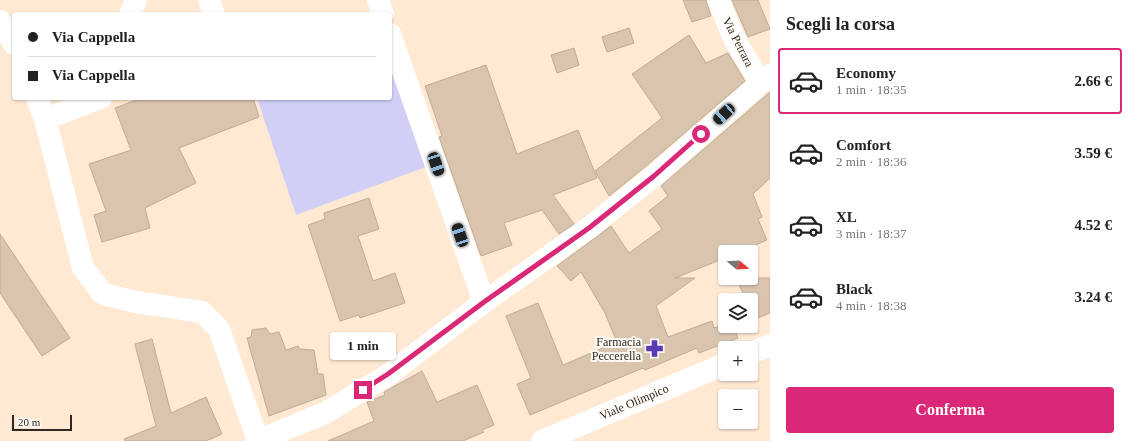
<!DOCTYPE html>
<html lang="it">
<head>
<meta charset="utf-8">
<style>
	body { margin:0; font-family:"Times New Roman",serif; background:#f2f2f2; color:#222; height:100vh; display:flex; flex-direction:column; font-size:15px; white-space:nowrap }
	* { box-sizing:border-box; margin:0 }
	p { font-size:13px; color:#767676 }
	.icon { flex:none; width:22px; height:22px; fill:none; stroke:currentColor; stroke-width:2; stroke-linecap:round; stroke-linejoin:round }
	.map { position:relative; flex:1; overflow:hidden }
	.side { display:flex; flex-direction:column; background:#fff; width:360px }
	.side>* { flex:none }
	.guide { position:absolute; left:12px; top:12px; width:380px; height:88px; border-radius:4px; box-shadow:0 1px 3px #0004; display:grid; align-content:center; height:88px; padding:0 16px; background:#fff }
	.needle { width:26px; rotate:108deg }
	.fabs { position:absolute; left:718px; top:245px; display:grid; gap:8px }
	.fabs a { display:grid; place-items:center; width:40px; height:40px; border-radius:4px; background:#fff; box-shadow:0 1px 3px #0004; font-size:20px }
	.scale { position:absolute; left:12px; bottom:10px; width:60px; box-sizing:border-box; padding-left:4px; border:2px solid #312920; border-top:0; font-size:11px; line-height:14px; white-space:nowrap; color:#312920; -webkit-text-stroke:3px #fefaf5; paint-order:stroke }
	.end { position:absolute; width:18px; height:18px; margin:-9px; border:5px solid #db2777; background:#fff; box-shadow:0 0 0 2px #fff }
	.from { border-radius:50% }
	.bubble { position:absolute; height:28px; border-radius:4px; background:#fff; box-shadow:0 1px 3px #0004; font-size:13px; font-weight:800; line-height:28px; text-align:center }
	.car { position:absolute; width:12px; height:24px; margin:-12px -6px; border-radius:5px; box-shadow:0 0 3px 1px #0007; background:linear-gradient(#222 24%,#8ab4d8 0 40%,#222 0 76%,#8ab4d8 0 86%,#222 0) }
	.guide b { display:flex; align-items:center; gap:14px; height:38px; font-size:15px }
	.guide b+b { border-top:1px solid #e0e0e0 }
	.guide i { width:10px; height:10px; background:#222 }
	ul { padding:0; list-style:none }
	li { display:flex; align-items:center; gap:12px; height:66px; margin:0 8px 6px; padding:0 8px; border:2px solid transparent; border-radius:4px }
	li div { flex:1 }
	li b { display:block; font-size:15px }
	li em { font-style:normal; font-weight:800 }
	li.selected { border-color:#db2777 }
	li>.icon { width:36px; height:36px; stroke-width:1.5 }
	h2 { padding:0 16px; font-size:18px; line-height:48px }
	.button { display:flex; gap:8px; margin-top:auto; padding:8px 16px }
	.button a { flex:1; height:46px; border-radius:4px; background:#db2777; color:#fff; font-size:16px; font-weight:800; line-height:46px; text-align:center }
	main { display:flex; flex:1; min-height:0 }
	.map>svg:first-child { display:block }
	.green { fill:#d2cff6 }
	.building { fill:#d9c4ae; stroke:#bfab95 }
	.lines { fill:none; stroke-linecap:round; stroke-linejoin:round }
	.minor { stroke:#fff; stroke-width:22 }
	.tertiary { stroke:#fff; stroke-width:22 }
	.route { stroke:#db2777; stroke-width:5 }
	.labels { text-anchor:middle; stroke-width:4; stroke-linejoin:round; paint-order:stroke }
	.street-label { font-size:12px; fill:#312920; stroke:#fefaf5 }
	.poi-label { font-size:12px; fill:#312920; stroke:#fefaf5; text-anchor:end }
</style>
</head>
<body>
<main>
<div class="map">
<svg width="770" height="441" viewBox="0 0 770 441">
	<rect width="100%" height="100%" fill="#ffe9d2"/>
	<!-- green -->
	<path class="green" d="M390 33 431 165 296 215 257 98H390Z"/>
	<!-- building -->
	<g class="building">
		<path d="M683 0H706L711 16 692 22Z"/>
		<path d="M732 0H758L770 29 748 37Z"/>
		<path d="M629 28 634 43 607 52 602 37Z"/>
		<path d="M689 35 706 63 728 53 745 81 646 166 609 196 595 171 662 118 632 74Z"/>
		<path d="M574 48 579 65 557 73 551 55Z"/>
		<path d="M486 65 517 154 578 130 597 178 553 195 574 224 559 234 542 210 504 223 512 245 481 256 439 137 442 136 425 86Z"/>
		<path d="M770 92V178L753 194 762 217 758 219 767 240 739 252H725V258L675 278H695L656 306 668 337 712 321 714 328 725 324V326H734L738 338 699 353 697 348 645 370 643 368 530 415 517 384 531 378 506 316 538 303 563 365 617 342 605 313 581 272 571 281 557 266 611 226 629 253 662 229 649 211 668 196 661 186Z"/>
		<path d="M142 98H253L259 117 179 148 196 183 145 208 150 228 102 242 94 215 106 211 89 164 131 150 115 108Z"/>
		<path d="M369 198 379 229 358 236 373 281 395 273 405 303 360 318 359 315 340 321 308 225 325 219 324 213Z"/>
		<path d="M0 234 70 338 42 356 0 293Z"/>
		<path d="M736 278H770V313L755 319 751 311V300H746Z"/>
		<path d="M266 328 270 334 279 332 286 350 298 346 300 349 314 350 318 374H323L326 395 269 416 247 338 251 337 252 330Z"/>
		<path d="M152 339 171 413 206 397 222 434 206 441H125L124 439 156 426 135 344Z"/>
		<path d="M422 371 437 402 477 385 494 425 482 430 484 432 463 441H328L374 421 367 402 385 395 384 392Z"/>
	</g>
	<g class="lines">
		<!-- minor -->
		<g class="minor">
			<path d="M209 0 214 14"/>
			<path d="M378 0 383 14"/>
			<path d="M718 0 735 40 760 82"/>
			<path d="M130 14 136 0"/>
			<path d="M0 21 14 44"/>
			<path d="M390 34 484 302"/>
			<path d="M37 98 45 119 83 268 103 294 136 302 202 312 219 329 258 441"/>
			<path d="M45 119 101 98"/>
		</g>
		<!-- tertiary -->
		<g class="tertiary">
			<path d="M751 353 770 345"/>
			<path d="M257 441 325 413 388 375 484 302 589 228 654 176 770 75"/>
			<path d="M542 441 725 364"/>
		</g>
	</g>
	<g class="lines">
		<!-- route -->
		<path class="route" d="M363 390 388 374 484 302 589 228 654 176 701 134"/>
	</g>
	<!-- icons -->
	<defs>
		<symbol id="pharmacy-bare" viewBox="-9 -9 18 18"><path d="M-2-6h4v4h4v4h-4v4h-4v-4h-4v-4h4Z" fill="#593bb4" stroke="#fefaf5" stroke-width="2.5" paint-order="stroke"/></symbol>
	</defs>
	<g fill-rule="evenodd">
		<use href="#pharmacy-bare" x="642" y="336" width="25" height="25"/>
	</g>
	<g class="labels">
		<!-- street labels -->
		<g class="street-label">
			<text transform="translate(738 42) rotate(63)" y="4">Via Petrara</text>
			<text transform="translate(634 402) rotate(-23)" y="4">Viale Olimpico</text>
		</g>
		<!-- poi labels -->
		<g class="poi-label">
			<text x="641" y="346">Farmacia<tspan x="641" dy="14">Peccerella</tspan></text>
		</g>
	</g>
</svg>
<div class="fabs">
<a><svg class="needle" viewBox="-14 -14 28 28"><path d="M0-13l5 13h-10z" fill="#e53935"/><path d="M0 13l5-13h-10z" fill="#767676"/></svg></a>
<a><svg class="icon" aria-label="layers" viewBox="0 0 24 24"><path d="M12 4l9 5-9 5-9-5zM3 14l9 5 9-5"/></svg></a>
<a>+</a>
<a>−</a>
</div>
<div class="scale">20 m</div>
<i class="end from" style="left:701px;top:134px"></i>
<i class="end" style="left:363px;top:390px"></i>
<div class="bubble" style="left:330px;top:332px;width:66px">1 min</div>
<i class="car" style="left:724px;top:114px;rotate:228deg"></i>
<i class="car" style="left:436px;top:164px;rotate:161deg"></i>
<i class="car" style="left:460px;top:235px;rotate:341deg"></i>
<div class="guide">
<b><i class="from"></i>Via Cappella</b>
<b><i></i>Via Cappella</b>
</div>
</div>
<section class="side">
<h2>Scegli la corsa</h2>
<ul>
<li class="selected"><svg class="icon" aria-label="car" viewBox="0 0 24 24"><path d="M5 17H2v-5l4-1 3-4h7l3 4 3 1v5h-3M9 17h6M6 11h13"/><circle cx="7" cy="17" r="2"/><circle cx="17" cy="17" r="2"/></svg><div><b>Economy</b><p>1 min · 18:35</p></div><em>2.66 €</em></li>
<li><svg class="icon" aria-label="car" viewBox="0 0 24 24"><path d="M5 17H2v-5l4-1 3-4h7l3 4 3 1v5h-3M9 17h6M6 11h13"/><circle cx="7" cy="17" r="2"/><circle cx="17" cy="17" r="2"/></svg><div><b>Comfort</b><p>2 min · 18:36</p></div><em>3.59 €</em></li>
<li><svg class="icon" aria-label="car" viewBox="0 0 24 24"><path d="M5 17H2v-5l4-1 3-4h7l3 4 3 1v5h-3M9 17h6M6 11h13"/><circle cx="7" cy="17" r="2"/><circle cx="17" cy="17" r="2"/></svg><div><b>XL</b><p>3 min · 18:37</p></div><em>4.52 €</em></li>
<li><svg class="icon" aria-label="car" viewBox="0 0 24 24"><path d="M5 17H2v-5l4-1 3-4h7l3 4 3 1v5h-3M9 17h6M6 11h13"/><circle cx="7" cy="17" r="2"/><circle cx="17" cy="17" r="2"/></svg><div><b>Black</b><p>4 min · 18:38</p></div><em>3.24 €</em></li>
</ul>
<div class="button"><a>Conferma</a></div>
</section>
</main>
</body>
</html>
